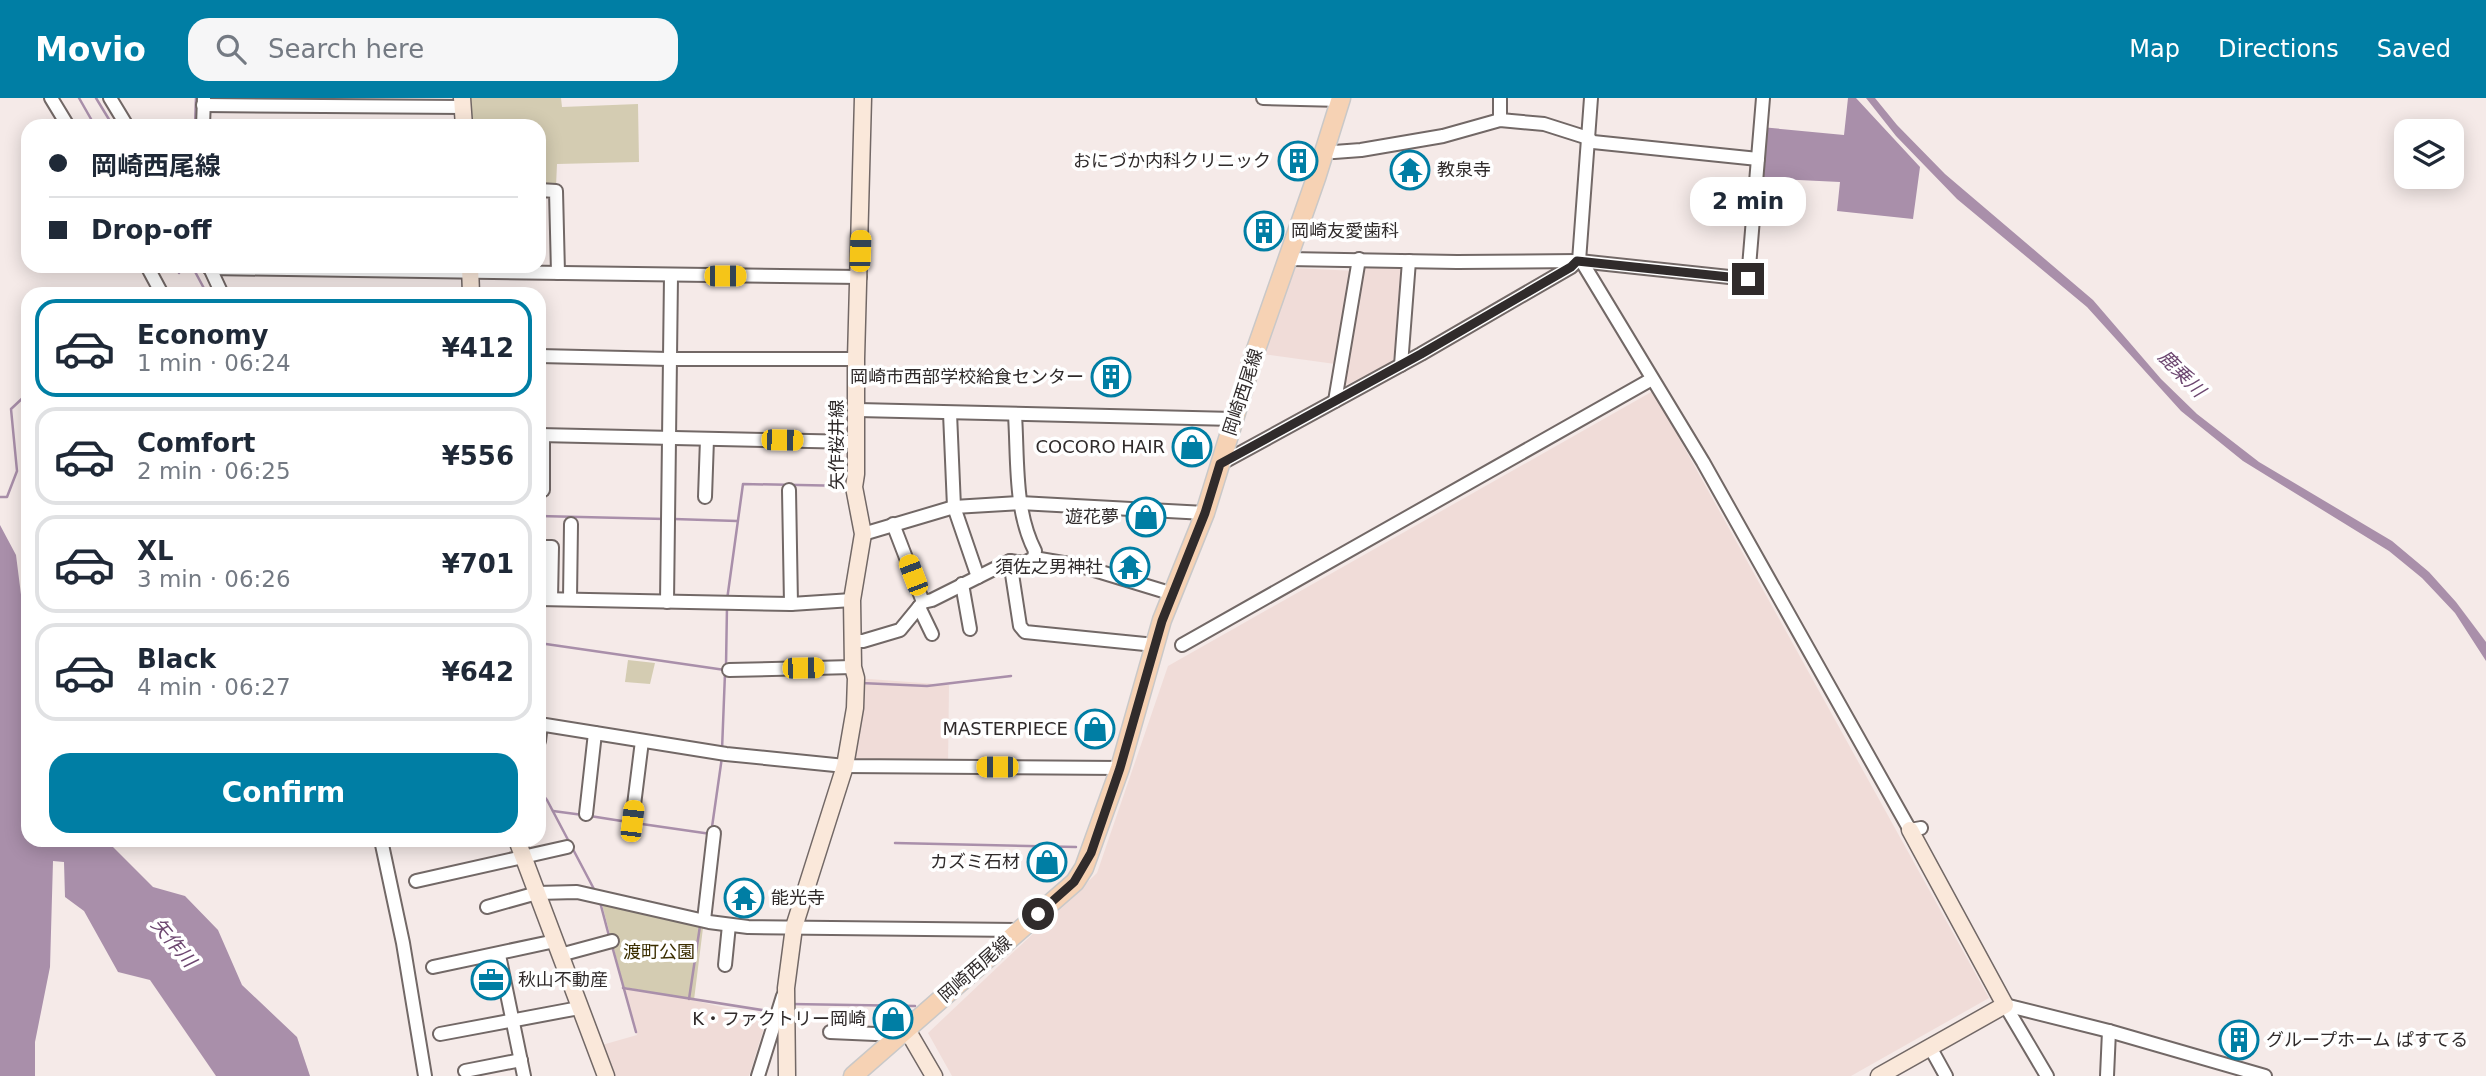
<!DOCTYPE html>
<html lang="en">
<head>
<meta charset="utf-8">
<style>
	body { margin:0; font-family:"DejaVu Sans","Noto Sans JP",sans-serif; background:#f6f6f7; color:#1f2937; height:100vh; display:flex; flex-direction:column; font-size:26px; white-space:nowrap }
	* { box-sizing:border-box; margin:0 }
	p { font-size:23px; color:#747a83 }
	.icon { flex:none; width:38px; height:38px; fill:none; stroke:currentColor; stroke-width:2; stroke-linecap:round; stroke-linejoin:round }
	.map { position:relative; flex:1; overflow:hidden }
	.details { position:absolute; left:21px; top:189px; width:525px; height:560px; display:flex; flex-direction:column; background:#fff; border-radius:21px; box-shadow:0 4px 18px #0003 }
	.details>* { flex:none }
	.top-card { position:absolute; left:21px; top:21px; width:525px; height:154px; border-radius:21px; box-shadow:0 4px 18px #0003; display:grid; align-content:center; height:154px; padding:0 28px; background:#fff }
	.buttons { position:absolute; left:2394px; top:21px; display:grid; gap:14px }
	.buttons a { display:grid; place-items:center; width:70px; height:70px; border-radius:14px; background:#fff; box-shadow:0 4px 18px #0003; font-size:35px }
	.end { position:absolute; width:32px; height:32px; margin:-16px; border:9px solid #302b2b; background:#fff; box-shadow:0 0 0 4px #fff }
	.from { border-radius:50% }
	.bubble { position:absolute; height:49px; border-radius:21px; background:#fff; box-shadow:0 4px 18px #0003; font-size:23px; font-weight:800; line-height:49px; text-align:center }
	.car { position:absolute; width:21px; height:42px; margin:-21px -10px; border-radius:9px; box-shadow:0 0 5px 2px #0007; background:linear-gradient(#f5c518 24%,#345 0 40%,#f5c518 0 76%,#345 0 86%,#f5c518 0) }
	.top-card b { display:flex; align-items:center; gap:24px; height:66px; font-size:26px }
	.top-card b+b { border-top:2px solid #e0e1e3 }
	.top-card i { width:18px; height:18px; background:#1f2937 }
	ul { padding:12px 0 0; list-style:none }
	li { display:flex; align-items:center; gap:21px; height:98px; margin:0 14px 10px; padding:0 14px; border:4px solid #e0e1e3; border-radius:21px }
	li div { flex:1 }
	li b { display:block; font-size:26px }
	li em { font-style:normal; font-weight:800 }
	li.current { border-color:#007ea4 }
	li>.icon { width:63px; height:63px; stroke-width:1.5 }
	.button { display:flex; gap:14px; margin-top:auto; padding:14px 28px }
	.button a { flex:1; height:80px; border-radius:21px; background:#007ea4; color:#fff; font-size:28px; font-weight:800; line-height:80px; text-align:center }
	header { display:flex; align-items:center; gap:42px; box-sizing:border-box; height:98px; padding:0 35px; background:#007ea4; color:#fff }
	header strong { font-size:33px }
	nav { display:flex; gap:38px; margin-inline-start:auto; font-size:24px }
	.search { width:490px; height:63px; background:#f6f6f7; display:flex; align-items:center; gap:18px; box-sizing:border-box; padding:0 24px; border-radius:21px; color:#747a83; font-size:26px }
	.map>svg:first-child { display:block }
	.built { fill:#f0dcd8 }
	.green { fill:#d4ccb2 }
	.water { fill:#a98faa }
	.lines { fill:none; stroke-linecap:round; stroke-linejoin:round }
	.stream { stroke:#a98faa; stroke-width:2.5 }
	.street-casing { stroke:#726866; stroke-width:16 }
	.secondary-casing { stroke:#726866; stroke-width:19 }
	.primary-casing { stroke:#c9c8c8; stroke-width:21 }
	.street { stroke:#fff; stroke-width:12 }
	.secondary { stroke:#fae8da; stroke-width:16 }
	.primary { stroke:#f6d2b4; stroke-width:18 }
	.route { stroke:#302b2b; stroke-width:9 }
	.labels { text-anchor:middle; stroke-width:7; stroke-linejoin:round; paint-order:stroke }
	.poi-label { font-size:18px; fill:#302b2b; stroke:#fff; text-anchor:end }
	.street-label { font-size:18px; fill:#302b2b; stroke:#fff }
	.park-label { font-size:18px; fill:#3b2e00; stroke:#fff }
	.water-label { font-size:19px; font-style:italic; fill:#6d4770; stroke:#fff }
</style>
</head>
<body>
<header>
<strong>Movio</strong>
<div class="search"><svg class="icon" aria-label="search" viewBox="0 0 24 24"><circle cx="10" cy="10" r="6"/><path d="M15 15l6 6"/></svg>Search here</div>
<nav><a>Map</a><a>Directions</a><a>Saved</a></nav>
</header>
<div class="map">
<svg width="2486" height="978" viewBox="0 0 2486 978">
	<rect width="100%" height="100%" fill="#f5eae8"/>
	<!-- built -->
	<g class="built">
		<path d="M1362 166 1404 167 1393 264 1338 291Z"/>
		<path d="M1293 170 1357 173 1335 266 1262 256Z"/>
		<path d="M1653 293 1989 900 1851 978H952L928 935 1097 775 1168 568Z"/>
		<path d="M856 580 949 587 948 669 847 661Z"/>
		<path d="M624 889 689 901 767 920 749 978H614L602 947 637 937Z"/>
	</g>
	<!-- green -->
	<g class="green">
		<path d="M467 0H561L562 9 638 6 639 64 557 66 556 88H539V28H468Z"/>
		<path d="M628 562 655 565 650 586 625 584Z"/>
		<path d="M600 799 704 822 694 902 624 889Z"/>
	</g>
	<!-- water -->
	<g class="water">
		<path d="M1848 0H1856L1920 69 1913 121 1837 113 1840 84 1756 80 1761 29 1844 37Z"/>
		<path d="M1866 0H1875L1897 27 1945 76 2093 202 2161 281 2197 316 2259 364 2392 443 2429 474 2456 504 2486 544V563L2455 515 2422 480 2389 453 2243 363 2181 313 2087 209 1957 101 1896 38Z"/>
		<path d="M0 427 16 457 28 552V742H106L153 789 185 798 218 832 242 887 297 939 310 978H216L150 882 118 874 84 813 65 799 64 764 53 763 50 869 35 944V978H0Z"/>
	</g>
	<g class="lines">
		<!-- stream -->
		<g class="stream">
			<path d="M79 0 95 28"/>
			<path d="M96 0 113 28"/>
			<path d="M195 28 196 0"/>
			<path d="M176 168 179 175"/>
			<path d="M192 168 207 196"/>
			<path d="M0 399H7L17 373 11 311 28 295"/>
			<path d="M539 418 665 421"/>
			<path d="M674 421 737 423"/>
			<path d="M727 502 743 386 849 388"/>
			<path d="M539 545 725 572"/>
			<path d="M726 568 727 508"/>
			<path d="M861 585 927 588 1011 578"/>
			<path d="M722 652 725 575"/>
			<path d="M539 692 547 702 595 793"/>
			<path d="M553 713 583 717"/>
			<path d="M590 718 628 724"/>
			<path d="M635 725 711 736 722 659"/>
			<path d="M895 745 1076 749"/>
			<path d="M600 804 609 838"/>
			<path d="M612 848 636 934"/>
			<path d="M623 890 768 913"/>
			<path d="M689 901 700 828"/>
			<path d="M791 906 915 908"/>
		</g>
		<defs>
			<g id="street">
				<path d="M51 0 68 28"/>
				<path d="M110 0 127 28"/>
				<path d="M1263 0 1341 2"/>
				<path d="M203 7 463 9"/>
				<path d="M1500 22V0"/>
				<path d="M203 28 204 0"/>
				<path d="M1326 52 1334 54 1361 52 1443 38 1500 22 1544 26 1588 40 1593 44 1758 61"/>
				<path d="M539 92 556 93 558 175"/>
				<path d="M1288 161 1457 164 1579 163 1748 181 1763 0"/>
				<path d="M1579 163 1591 0"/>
				<path d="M1582 164 1703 364 1910 732 1921 730"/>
				<path d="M147 168 162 196"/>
				<path d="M209 168 222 196"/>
				<path d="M209 170C426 175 643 178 860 179"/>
				<path d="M539 258 669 261H856"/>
				<path d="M1401 267 1409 163"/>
				<path d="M1335 303 1359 161"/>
				<path d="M858 312 1234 321"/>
				<path d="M950 315 954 409 978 479"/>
				<path d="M1015 317C1018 362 1014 412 1035 453L1034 460 1024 465 1010 463 1020 528 1025 534 1155 547"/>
				<path d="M539 337 856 344"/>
				<path d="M1220 366 1421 256 1571 169 1577 163"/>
				<path d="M543 392V337"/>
				<path d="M789 392 791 506"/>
				<path d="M705 399 707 341"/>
				<path d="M893 426 923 504 932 502 1010 463"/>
				<path d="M863 436 954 409 1020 405 1205 415"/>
				<path d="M539 449H552L551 501"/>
				<path d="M1034 460 1081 468 1173 496"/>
				<path d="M962 486 970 531"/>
				<path d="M539 501 791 506 852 502"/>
				<path d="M570 501 571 426"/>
				<path d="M667 504 671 178"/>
				<path d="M919 509 932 536"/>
				<path d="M853 543H863L900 532 923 504"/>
				<path d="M1182 547 1652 281"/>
				<path d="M729 572 853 569"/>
				<path d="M539 626 726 656 845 668 1120 670"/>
				<path d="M539 643 541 626"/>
				<path d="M586 716 595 635"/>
				<path d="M632 723 642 643"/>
				<path d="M381 742 403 845 425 978"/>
				<path d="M416 783 567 749"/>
				<path d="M487 809 537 795 577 794 709 824 748 829 1020 832"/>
				<path d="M704 822 714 735"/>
				<path d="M499 857 524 978"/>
				<path d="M560 857 612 843"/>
				<path d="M725 867 729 827"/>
				<path d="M433 869 555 843"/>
				<path d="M2005 907 2109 933 2265 978"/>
				<path d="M2005 907 2047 978"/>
				<path d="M830 934 898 937"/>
				<path d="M440 936 579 910"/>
				<path d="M1930 949 1946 978"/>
				<path d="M465 973 521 962"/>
				<path d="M758 978 783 898"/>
				<path d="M2107 978 2109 933"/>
			</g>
			<g id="secondary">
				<path d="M462 0 464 28"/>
				<path d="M470 168 471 196"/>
				<path d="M517 742 606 978"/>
				<path d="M906 930 934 978"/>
				<path d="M787 978 786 890 794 829 845 668 855 610 856 580 853 569 852 502 863 436 854 389 856 376V261L863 0"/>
				<path d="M1879 978 2005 907 1910 732"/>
			</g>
			<path id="primary" d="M853 978 1075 784 1084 770 1120 670 1162 522 1205 415 1253 260 1316 80 1341 0"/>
		</defs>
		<!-- street casing -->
		<use href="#street" class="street-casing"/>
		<!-- secondary casing -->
		<use href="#secondary" class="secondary-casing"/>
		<!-- primary casing -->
		<use href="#primary" class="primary-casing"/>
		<!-- street -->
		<use href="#street" class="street"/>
		<!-- secondary -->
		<use href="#secondary" class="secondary"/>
		<!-- primary -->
		<use href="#primary" class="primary"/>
	</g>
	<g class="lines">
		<!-- route -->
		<path class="route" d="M1038 816 1074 784 1091 755 1120 670 1162 523 1205 415 1220 366 1421 256 1571 169 1577 163 1748 181"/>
	</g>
	<!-- icons -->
	<defs>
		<symbol id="building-ring" viewBox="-11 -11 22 22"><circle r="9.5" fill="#fff" stroke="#007ea4" stroke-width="1.5"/><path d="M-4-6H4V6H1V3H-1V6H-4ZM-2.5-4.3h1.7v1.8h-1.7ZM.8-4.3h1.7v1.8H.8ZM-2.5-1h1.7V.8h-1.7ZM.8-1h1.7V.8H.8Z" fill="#007ea4"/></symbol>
		<symbol id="temple-ring" viewBox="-11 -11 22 22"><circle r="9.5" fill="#fff" stroke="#007ea4" stroke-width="1.5"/><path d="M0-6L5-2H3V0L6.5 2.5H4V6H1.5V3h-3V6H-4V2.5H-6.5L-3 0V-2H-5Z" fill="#007ea4"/></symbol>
		<symbol id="shop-ring" viewBox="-11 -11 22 22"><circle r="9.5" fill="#fff" stroke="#007ea4" stroke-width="1.5"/><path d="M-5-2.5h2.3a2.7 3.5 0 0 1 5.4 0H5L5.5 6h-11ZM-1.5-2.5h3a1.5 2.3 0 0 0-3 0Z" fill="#007ea4"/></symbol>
		<symbol id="office-ring" viewBox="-11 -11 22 22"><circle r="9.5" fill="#fff" stroke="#007ea4" stroke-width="1.5"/><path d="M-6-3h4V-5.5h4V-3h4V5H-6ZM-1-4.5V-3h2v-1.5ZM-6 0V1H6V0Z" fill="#007ea4"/></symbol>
	</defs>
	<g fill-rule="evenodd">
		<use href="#building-ring" x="1276" y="41" width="44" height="44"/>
		<use href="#temple-ring" x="1388" y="50" width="44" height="44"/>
		<use href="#building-ring" x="1242" y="111" width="44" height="44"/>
		<use href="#building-ring" x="1089" y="257" width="44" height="44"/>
		<use href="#shop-ring" x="1170" y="327" width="44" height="44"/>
		<use href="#shop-ring" x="1124" y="397" width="44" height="44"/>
		<use href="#temple-ring" x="1108" y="447" width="44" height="44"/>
		<use href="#shop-ring" x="1073" y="609" width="44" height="44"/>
		<use href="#shop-ring" x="1025" y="742" width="44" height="44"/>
		<use href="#temple-ring" x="722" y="778" width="44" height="44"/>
		<use href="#office-ring" x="469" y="860" width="44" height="44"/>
		<use href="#shop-ring" x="871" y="899" width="44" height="44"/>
		<use href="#building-ring" x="2217" y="920" width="44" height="44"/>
	</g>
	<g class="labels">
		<!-- poi labels -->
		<g class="poi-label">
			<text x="1271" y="69">おにづか内科クリニック</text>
			<text x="1437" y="78" text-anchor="start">教泉寺</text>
			<text x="1291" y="139" text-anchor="start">岡崎友愛歯科</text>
			<text x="1084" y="285">岡崎市西部学校給食センター</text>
			<text x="1165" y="355">COCORO HAIR</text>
			<text x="1119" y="425">遊花夢</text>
			<text x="1103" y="475">須佐之男神社</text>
			<text x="1068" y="637">MASTERPIECE</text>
			<text x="1020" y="770">カズミ石材</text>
			<text x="771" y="806" text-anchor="start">能光寺</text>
			<text x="518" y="888" text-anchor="start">秋山不動産</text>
			<text x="866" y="927">K・ファクトリー岡崎</text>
			<text x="2266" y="948" text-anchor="start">グループホーム ぱすてる</text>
		</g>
		<!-- street labels -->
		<g class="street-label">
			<text transform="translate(1243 294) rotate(-72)" y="6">岡崎西尾線</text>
			<text transform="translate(837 347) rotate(-90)" y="6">矢作桜井線</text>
			<text transform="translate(975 871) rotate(-41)" y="6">岡崎西尾線</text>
		</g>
		<!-- park labels -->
		<g class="park-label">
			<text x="659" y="860">渡町公園</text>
		</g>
		<!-- water labels -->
		<g class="water-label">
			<text transform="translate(2182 275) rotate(45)" y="7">鹿乗川</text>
			<text transform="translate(174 844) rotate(50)" y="7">矢作川</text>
		</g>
	</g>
</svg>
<div class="buttons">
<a><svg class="icon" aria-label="layers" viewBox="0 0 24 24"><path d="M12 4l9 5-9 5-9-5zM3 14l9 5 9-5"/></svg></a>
</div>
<i class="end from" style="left:1038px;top:816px"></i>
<i class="end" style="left:1748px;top:181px"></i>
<div class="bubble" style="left:1690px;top:79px;width:116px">2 min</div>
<i class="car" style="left:860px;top:153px;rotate:2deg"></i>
<i class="car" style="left:725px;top:178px;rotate:90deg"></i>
<i class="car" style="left:782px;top:342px;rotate:91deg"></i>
<i class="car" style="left:913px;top:477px;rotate:339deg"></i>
<i class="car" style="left:803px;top:570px;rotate:89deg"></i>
<i class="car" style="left:997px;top:669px;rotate:270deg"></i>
<i class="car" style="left:632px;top:723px;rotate:7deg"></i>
<div class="top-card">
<b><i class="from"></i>岡崎西尾線</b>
<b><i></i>Drop-off</b>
</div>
<section class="details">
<ul>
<li class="current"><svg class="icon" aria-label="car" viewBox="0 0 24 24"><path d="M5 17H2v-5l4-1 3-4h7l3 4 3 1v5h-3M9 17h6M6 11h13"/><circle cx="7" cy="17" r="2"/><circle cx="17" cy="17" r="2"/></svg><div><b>Economy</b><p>1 min · 06:24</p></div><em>¥412</em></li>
<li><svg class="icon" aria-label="car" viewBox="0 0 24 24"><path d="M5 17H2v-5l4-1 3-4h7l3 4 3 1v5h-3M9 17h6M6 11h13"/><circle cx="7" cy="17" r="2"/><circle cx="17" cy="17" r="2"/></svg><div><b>Comfort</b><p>2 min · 06:25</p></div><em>¥556</em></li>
<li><svg class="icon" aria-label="car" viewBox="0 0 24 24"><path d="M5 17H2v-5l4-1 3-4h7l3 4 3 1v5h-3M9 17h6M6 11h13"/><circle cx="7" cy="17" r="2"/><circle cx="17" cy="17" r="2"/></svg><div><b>XL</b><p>3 min · 06:26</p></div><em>¥701</em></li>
<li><svg class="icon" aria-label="car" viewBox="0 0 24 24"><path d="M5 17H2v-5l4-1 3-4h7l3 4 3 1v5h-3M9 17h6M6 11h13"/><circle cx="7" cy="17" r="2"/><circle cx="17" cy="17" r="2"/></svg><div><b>Black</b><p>4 min · 06:27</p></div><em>¥642</em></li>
</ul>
<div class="button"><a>Confirm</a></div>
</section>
</div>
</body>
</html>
